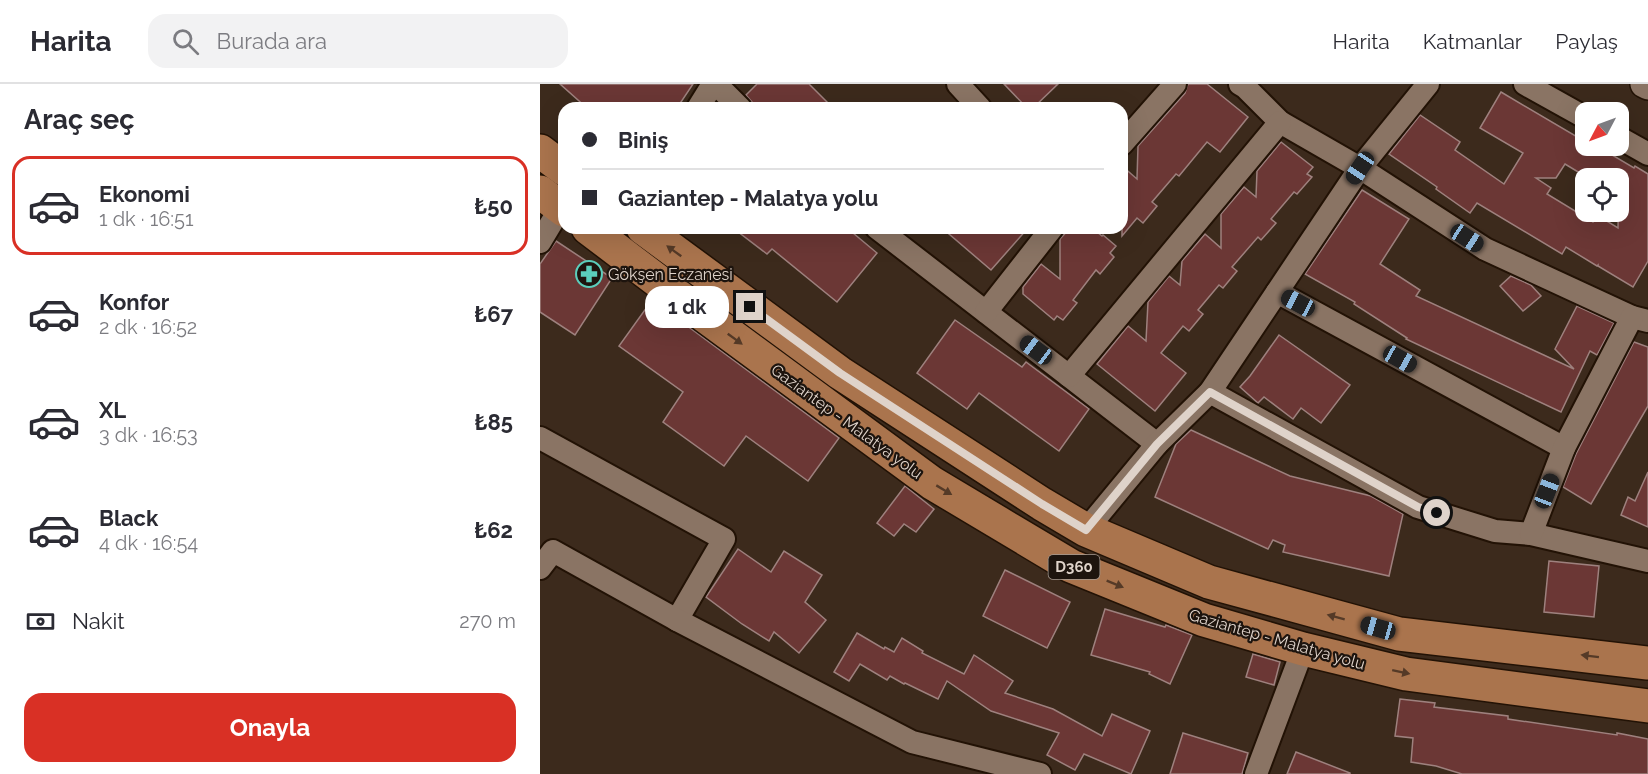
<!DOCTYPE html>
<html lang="tr">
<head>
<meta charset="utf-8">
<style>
	body { margin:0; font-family:Raleway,sans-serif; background:#f2f2f3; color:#2b2b33; height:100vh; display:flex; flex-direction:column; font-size:22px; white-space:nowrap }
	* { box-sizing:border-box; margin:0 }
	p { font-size:20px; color:#7c7c81 }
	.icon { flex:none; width:33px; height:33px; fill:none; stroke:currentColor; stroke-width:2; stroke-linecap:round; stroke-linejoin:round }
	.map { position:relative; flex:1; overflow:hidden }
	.panel { display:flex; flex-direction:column; background:#fff; width:540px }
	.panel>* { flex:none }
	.guide { position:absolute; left:18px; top:18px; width:570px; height:132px; border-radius:18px; box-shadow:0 6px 24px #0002; display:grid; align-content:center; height:132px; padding:0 24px; background:#fff }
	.needle { width:39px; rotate:229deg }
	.buttons { position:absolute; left:1035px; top:18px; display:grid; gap:12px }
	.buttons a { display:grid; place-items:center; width:54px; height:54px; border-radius:12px; background:#fff; box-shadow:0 6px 24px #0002; font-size:30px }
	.end { position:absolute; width:27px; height:27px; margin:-14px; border:8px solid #dfd3ca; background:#111; box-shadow:0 0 0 3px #111 }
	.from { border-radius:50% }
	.bubble { position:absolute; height:42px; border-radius:18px; background:#fff; box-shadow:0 6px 24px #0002; font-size:20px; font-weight:700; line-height:42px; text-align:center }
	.car { position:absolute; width:18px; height:36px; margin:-18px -9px; border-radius:8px; box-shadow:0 0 4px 2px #0007; background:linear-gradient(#222 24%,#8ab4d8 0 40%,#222 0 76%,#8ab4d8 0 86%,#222 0) }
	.guide b { display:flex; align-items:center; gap:21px; height:57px; font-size:22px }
	.guide b+b { border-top:2px solid #e1e1e2 }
	.guide i { width:15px; height:15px; background:#2b2b33 }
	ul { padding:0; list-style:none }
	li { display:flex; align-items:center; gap:18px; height:99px; margin:0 12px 9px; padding:0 12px; border:3px solid transparent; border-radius:18px }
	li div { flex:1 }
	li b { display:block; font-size:22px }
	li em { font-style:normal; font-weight:700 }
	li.selected { border-color:#d93025 }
	li>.icon { width:54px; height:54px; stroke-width:1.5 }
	h2 { padding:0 24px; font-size:27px; line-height:72px }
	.pay { display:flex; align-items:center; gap:15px; height:66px; padding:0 24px; font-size:22px }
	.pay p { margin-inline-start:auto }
	.cta { display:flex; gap:12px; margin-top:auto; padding:12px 24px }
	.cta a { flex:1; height:69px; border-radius:18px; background:#d93025; color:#fff; font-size:24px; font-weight:700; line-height:69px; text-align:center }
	header { display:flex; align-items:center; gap:36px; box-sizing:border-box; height:84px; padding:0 30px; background:#fff; border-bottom:2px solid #e1e1e2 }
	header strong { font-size:28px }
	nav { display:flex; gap:33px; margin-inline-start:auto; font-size:21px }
	.search { width:420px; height:54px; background:#f2f2f3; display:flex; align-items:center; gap:15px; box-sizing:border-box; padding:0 21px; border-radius:18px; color:#7c7c81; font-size:22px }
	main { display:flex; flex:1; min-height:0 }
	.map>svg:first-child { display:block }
	.building { fill:#6b3735; stroke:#9e817e; stroke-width:1.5; fill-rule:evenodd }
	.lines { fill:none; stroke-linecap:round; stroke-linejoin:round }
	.minor-casing { stroke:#221205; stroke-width:26 }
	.tertiary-casing { stroke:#221205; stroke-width:30 }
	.trunk-casing { stroke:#221205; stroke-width:36 }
	.minor { stroke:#8a7464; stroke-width:22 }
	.tertiary { stroke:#8a7464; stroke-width:27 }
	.trunk { stroke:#aa744d; stroke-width:33 }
	.oneway { fill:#553a27 }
	.route { stroke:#dfd3ca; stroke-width:8 }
	.labels { text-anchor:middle; stroke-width:4.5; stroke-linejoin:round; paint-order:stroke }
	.shield { fill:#1d140e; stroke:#a59a92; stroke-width:1.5 }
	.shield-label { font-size:15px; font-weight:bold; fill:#dfd3ca }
	.poi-label { font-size:16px; fill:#dfd3ca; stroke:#1d140e; text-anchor:start }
	.street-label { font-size:16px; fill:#dfd3ca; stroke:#1d140e }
</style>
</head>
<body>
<header>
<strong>Harita</strong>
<div class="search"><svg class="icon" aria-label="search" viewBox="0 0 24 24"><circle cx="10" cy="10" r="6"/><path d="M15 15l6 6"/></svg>Burada ara</div>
<nav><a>Harita</a><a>Katmanlar</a><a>Paylaş</a></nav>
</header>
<main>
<section class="panel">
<h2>Araç seç</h2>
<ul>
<li class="selected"><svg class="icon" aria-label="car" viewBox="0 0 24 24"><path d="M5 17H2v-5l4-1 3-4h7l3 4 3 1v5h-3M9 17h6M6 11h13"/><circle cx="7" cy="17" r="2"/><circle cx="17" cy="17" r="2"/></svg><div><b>Ekonomi</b><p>1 dk · 16:51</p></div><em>₺50</em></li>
<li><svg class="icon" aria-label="car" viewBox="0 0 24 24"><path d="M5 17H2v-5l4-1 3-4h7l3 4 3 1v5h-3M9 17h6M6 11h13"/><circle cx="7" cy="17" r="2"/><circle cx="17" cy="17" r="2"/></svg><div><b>Konfor</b><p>2 dk · 16:52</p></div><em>₺67</em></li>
<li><svg class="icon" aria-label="car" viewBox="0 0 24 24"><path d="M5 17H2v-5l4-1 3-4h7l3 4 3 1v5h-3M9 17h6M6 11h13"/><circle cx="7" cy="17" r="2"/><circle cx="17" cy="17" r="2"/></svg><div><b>XL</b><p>3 dk · 16:53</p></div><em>₺85</em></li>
<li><svg class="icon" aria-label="car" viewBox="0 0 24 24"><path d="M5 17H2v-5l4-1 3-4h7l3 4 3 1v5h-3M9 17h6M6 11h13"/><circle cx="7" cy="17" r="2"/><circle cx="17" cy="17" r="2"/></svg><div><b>Black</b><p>4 dk · 16:54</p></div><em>₺62</em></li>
</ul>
<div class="pay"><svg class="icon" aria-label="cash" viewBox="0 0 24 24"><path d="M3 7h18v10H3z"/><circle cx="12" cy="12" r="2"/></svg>Nakit<p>270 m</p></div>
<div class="cta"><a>Onayla</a></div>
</section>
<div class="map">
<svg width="1108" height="690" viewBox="0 0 1108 690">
	<rect width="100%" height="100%" fill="#3c2a1c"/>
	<!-- building -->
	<g class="building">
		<path d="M20 0H153L137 24H47Z"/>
		<path d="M217 0H269L293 24H217L206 11Z"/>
		<path d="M464 0H518L493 24H487Z"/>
		<path d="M648 0H667L708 33 680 68 667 58 639 92 636 90 612 118 617 122 603 139 597 134 582 152V82L597 95 598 62 645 9Z"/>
		<path d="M961 8 1044 57 1046 54V62H1057L1094 84 1095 82 1108 90V177L1093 203 1058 182V181L1057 182 1026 163 1022 170 937 119 930 129 896 105 897 103 849 70 880 31 920 58 915 66 964 100 983 69 940 44ZM1025 80 1048 94H1079L1078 144 1057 131 1053 138 1007 110 1011 104 996 94H1016Z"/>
		<path d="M741 58 773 83 767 90 772 93 757 110 754 108 731 135 736 139 721 156 718 153 692 183 697 187 683 204 679 201 658 226 663 230 649 247 643 242 621 269 646 289 615 327 557 280 588 242 606 257 608 218 629 192 640 201 642 177 665 150 681 164V130L704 103 716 113 717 87Z"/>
		<path d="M822 106 869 135 840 180 880 206 876 212 1034 285 1015 265 1037 222 1074 239 1057 271 1050 267 1021 328 866 255 867 254 814 220 815 218 765 190Z"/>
		<path d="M193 144H307L337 169 297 218 232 165 227 170Z"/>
		<path d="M402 144H488L451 186Z"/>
		<path d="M530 144H552L562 152 563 151 576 162 570 169 574 173 560 190 556 186 533 216 537 219 523 236 517 232 514 236 483 210V203L501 180 520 195V155Z"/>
		<path d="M16 157 72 194 35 251 0 228V180Z"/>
		<path d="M971 192 991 201 1001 212 983 227 960 202Z"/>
		<path d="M112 216 299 354 268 397 206 352 184 382 123 338 143 308 79 262Z"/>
		<path d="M415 236 482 283 486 278 549 325 519 367 439 309 427 325 377 289Z"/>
		<path d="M739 251 810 301 781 339 761 324 753 335 724 313 718 319 700 303 710 292Z"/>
		<path d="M1094 258 1108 263V322L1051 420 1023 403 1036 370Z"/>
		<path d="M651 346 750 392 831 412 863 430 849 492 743 468 745 461 733 456 728 465 615 413 636 360Z"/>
		<path d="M1108 388V443L1081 431 1088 413 1095 417Z"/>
		<path d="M365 402 394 425 376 448 364 440 354 452 337 439Z"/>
		<path d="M198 465 231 488 244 467 282 491 265 518 286 536 259 569 234 548 229 557 202 540 166 513Z"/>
		<path d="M1009 477 1059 482 1054 533 1004 528Z"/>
		<path d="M465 486 530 518 507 564 443 532Z"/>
		<path d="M565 525 625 543 626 541 652 551 630 600 609 590 610 588 551 571Z"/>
		<path d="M317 549 344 565 345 563 354 568 362 554 383 567 382 569 424 590 434 571 473 597 465 609 513 625 562 652 572 630 610 647 591 690 544 670 535 686 507 671 519 649 451 627 407 597 398 615 365 599 364 600 350 592 347 596 320 580 309 597 294 588Z"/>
		<path d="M713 570 740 578 734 601 706 593Z"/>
		<path d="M860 615 895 619 894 623 968 632V635L1077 651V649L1108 655V690H922L896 682 871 678 873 654 855 652Z"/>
		<path d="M643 649 708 669 702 690H630Z"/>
		<path d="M756 668 810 689V690H747Z"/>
	</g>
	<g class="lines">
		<defs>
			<g id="minor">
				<path d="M176 0 200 24"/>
				<path d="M418 0 440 24"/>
				<path d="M700 0 705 3 740 38 820 84 945 165 1092 233 1108 237"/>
				<path d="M985 0 1046 34"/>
				<path d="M158 24 173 0"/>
				<path d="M1078 53 1108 70"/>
				<path d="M582 60 635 0"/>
				<path d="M337 144 617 360"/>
				<path d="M0 158 21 123"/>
				<path d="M737 208 1024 364"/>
				<path d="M446 228 512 144"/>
				<path d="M529 292 740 38"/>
				<path d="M670 308 878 423 955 447 991 450 1108 477"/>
				<path d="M0 354 184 455 137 536"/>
				<path d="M546 446 617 360 670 308 820 84 888 0"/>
				<path d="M991 450 1024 364 1092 233"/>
				<path d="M0 484 13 467 137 536 372 658 500 690"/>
				<path d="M716 690 763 565"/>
			</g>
			<path id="tertiary" d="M1104 0 1108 2"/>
			<g id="trunk">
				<path d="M0 67 24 85"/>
				<path d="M0 108 24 126"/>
				<path d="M48 144 135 210 392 399 531 482 664 536 763 565 866 590 1108 622"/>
				<path d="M103 144 300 289 502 420 546 446 669 498 859 550 1108 579"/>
			</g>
		</defs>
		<!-- minor casing -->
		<use href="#minor" class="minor-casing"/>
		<!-- tertiary casing -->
		<use href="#tertiary" class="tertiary-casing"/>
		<!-- trunk casing -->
		<use href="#trunk" class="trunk-casing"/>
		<!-- minor -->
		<use href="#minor" class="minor"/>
		<!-- tertiary -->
		<use href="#tertiary" class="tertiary"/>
		<!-- trunk -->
		<use href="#trunk" class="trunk"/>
	</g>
	<!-- one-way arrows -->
	<defs><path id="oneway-solid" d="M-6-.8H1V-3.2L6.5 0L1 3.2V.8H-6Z" transform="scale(1.5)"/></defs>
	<g class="oneway">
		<use href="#oneway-solid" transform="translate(134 167) rotate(-144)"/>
		<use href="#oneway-solid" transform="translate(195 255) rotate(36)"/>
		<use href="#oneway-solid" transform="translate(404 406) rotate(31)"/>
		<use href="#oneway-solid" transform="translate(575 500) rotate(22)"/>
		<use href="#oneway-solid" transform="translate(796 533) rotate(-165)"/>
		<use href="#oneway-solid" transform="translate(1050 572) rotate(-173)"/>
		<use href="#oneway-solid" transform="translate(861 588) rotate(12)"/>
	</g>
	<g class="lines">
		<!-- route -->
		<path class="route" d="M210 223 300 289 502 420 546 446 617 360 670 308 878 423 897 429"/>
	</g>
	<!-- icons -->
	<defs>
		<symbol id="pharmacy-ring" viewBox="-11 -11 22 22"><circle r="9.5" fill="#1d140e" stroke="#5bcebc" stroke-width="1.5"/><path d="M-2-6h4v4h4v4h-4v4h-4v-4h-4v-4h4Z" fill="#5bcebc"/></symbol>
	</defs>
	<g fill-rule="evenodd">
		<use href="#pharmacy-ring" x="34" y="175" width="30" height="30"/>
	</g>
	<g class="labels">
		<!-- shield labels -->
		<rect class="shield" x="508.5" y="471" width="51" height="24" rx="4.5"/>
		<g class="shield-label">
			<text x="534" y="488">D360</text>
		</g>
		<!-- poi labels -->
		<g class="poi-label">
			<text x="68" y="196">Gökşen Eczanesi</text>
		</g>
		<!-- street labels -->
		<g class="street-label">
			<text transform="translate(307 337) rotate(36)" y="6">Gaziantep - Malatya yolu</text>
			<text transform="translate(737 555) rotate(16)" y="6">Gaziantep - Malatya yolu</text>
		</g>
	</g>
</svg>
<div class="buttons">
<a><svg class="needle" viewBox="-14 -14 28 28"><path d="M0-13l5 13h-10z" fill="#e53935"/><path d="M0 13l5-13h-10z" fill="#7c7c81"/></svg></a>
<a><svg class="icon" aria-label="locate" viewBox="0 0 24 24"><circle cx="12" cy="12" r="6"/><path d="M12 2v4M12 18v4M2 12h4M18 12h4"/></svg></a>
</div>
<i class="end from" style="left:897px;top:429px"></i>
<i class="end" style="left:210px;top:223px"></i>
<div class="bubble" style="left:105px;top:202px;width:84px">1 dk</div>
<i class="car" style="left:820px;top:84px;rotate:214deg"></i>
<i class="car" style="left:927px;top:154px;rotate:123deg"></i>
<i class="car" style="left:758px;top:219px;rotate:298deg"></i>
<i class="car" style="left:496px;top:266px;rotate:307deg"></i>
<i class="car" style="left:860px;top:275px;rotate:119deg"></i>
<i class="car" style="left:1007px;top:407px;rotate:21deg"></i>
<i class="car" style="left:838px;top:544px;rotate:286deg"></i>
<div class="guide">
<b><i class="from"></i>Biniş</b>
<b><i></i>Gaziantep - Malatya yolu</b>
</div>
</div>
</main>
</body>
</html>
